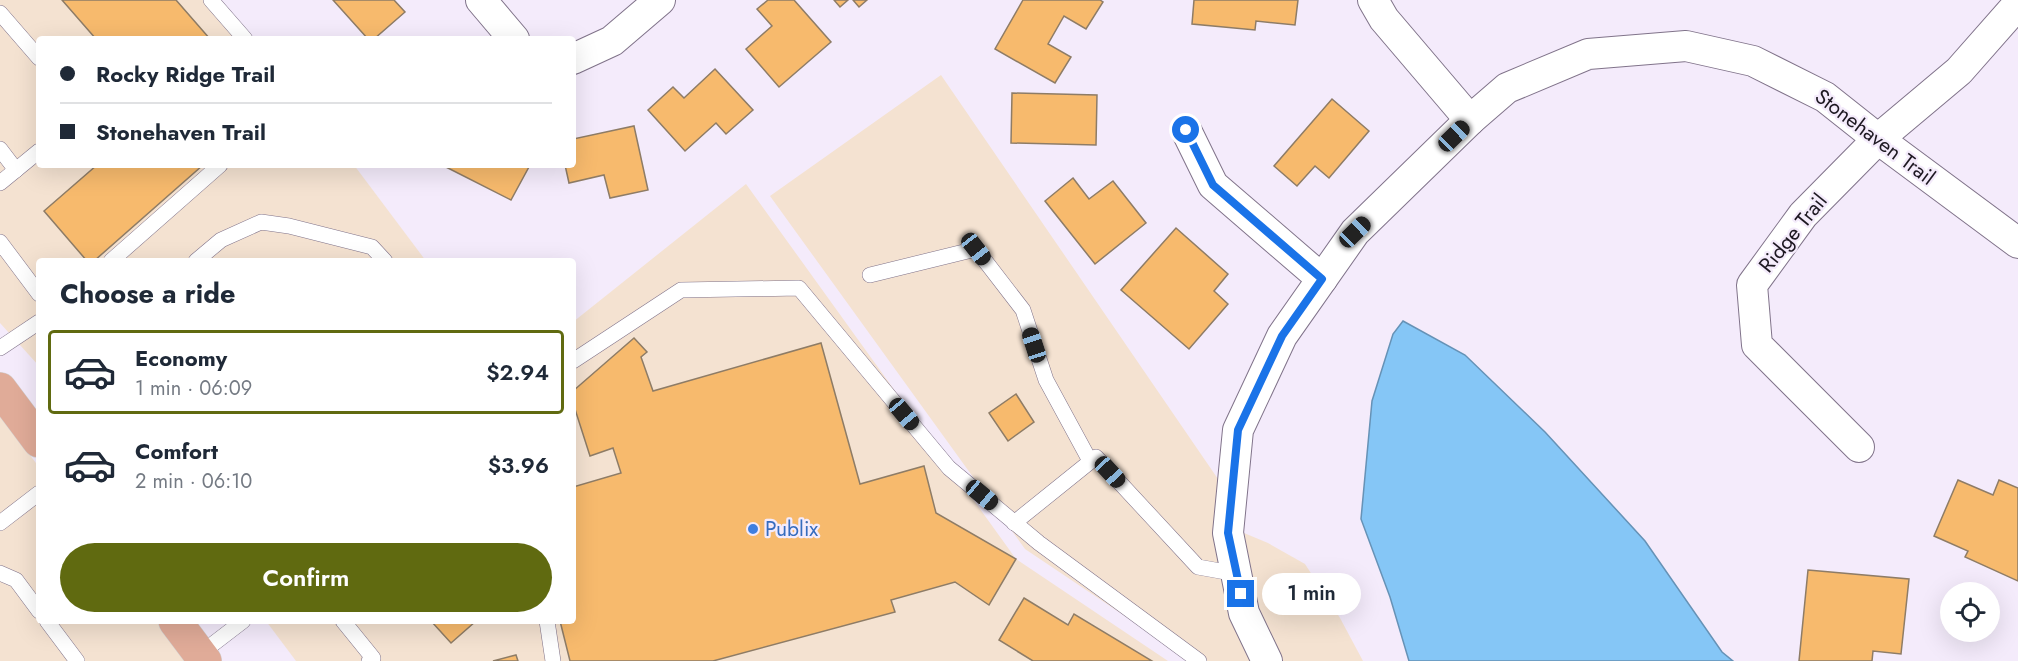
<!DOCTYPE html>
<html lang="en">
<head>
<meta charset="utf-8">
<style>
	body { margin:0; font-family:Jost,sans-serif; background:#f6f6f7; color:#1f2937; height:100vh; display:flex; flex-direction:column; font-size:22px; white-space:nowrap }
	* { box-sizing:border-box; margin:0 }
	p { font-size:20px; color:#747a83 }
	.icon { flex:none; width:33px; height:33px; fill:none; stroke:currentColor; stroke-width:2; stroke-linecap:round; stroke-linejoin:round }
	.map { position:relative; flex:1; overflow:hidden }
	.sheet { position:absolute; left:36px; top:258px; width:540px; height:366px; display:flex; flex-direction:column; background:#fff; border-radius:6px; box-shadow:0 6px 24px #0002 }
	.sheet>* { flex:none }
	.guide { position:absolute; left:36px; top:36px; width:540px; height:132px; border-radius:6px; box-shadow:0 6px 24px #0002; display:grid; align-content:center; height:132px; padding:0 24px; background:#fff }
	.fabs { position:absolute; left:1940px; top:582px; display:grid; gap:12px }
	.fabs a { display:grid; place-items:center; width:60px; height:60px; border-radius:50%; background:#fff; box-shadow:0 6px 24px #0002; font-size:30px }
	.end { position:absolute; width:27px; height:27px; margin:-14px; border:8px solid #1a73e8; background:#fff; box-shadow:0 0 0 3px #fff }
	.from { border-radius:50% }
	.bubble { position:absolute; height:42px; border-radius:21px; background:#fff; box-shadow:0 6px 24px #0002; font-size:20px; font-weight:600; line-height:42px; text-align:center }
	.car { position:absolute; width:18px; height:36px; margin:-18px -9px; border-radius:8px; box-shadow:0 0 4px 2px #0007; background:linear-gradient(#222 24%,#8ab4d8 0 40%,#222 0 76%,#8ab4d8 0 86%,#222 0) }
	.guide b { display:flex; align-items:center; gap:21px; height:57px; font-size:22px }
	.guide b+b { border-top:2px solid #e0e1e3 }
	.guide i { width:15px; height:15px; background:#1f2937 }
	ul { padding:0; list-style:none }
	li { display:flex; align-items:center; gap:18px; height:84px; margin:0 12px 9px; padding:0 12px; border:3px solid transparent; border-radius:6px }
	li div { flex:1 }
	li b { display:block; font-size:22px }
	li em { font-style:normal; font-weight:600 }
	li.current { border-color:#606a10 }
	li>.icon { width:54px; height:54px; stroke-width:1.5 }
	h2 { padding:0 24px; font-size:27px; line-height:72px }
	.button { display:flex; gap:12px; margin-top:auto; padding:12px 24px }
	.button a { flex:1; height:69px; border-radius:36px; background:#606a10; color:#fff; font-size:24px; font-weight:600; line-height:69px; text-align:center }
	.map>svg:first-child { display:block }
	.commercial { fill:#f4e2d1 }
	.water { fill:#85c6f6; stroke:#6692b6; stroke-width:1.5 }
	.building { fill:#f7ba6d; stroke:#8e7c66; stroke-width:1.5 }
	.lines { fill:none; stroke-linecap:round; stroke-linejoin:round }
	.service-casing { stroke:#80738a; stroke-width:16 }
	.minor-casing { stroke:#80738a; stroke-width:32 }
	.primary-casing { stroke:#d2d1d3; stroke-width:34 }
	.service { stroke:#fff; stroke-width:15 }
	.minor { stroke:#fff; stroke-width:30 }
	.primary { stroke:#e0ab98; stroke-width:33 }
	.route { stroke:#1a73e8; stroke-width:8 }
	.shop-dot { fill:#3f7fe0; stroke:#f4ebfb; stroke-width:2 }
	.labels { text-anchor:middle; stroke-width:4.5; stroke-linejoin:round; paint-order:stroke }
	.street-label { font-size:21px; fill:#1d1821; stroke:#f4ebfb }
	.shop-label { font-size:21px; fill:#366cbe; stroke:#f4ebfb; text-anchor:start }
</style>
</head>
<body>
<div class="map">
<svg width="2018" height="661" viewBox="0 0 2018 661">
	<rect width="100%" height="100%" fill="#f4ebfb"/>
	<!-- commercial -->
	<g class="commercial">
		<path d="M0 0H219L253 39H39V165H354L426 261H39V366L0 323Z"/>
		<path d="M941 75 1218 479 1213 530 1231 618 1250 661H1192L1025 549 770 196Z"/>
		<path d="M746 184 1016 559 1168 661H296L266 621H573V322Z"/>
		<path d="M0 416 39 467V621H156L187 661H0Z"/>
		<path d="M1244 533 1268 543 1305 564 1340 618 1363 661H1283L1259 610Z"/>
	</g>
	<!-- water -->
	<path class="water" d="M1403 321 1465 355 1545 432 1645 541 1722 652 1733 661H1409L1390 597 1361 519 1372 401 1393 334Z"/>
	<!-- building -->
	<g class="building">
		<path d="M62 0H176L210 39H96Z"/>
		<path d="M333 0H394L405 12 374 39H368Z"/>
		<path d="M768 0H794L831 42 779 87 746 49 772 26 757 9Z"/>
		<path d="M834 0H848L840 7Z"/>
		<path d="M853 0H867L859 7Z"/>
		<path d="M1023 0H1100L1103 2 1086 29 1064 16 1048 44 1071 57 1055 83 995 49Z"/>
		<path d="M1194 0H1298L1295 25 1256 21 1255 30 1192 24Z"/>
		<path d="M715 69 753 110 726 134 716 123 685 151 648 110 673 87 684 98Z"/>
		<path d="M1012 93 1097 95 1096 145 1011 143Z"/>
		<path d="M1332 99 1369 131 1329 178 1315 166 1297 186 1274 166Z"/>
		<path d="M634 126 648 190 610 198 604 175 569 183 565 165H573V139Z"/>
		<path d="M97 165H203L94 261H87L44 211Z"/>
		<path d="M442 165H530L511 200Z"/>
		<path d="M1073 178 1089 199 1113 181 1146 223 1095 264 1045 201Z"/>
		<path d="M1176 228 1228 274 1214 291 1228 304 1189 349 1121 290Z"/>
		<path d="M634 338 647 352 641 357 653 391 821 343 860 484 924 466 936 513 1016 559 989 605 955 582 891 600 895 612 713 661H570L560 621H573V487L621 473 613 448 590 456 573 403V391Z"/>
		<path d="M1016 394 1034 422 1008 441 989 413Z"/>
		<path d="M1958 480 1993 495 1999 480 2018 488V581L1965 557 1968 551 1934 536Z"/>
		<path d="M1808 570 1909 579 1901 654 1873 651 1872 661H1799Z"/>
		<path d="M1024 598 1068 625 1074 614 1152 661H1033L999 640Z"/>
		<path d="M431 621H476L451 643Z"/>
		<path d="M516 655 518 661H493Z"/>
	</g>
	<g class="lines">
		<defs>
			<g id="service">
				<path d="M211 0 245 39"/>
				<path d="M0 13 39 58"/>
				<path d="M0 149 16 170"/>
				<path d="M0 183 39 151"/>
				<path d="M0 242 39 294"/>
				<path d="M111 261 220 165"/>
				<path d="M196 261 221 240 261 222 289 226 372 247 385 261"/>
				<path d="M870 275 976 249 1023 310 1046 380 1090 461"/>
				<path d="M0 348 39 322"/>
				<path d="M573 361 681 290 799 288 949 468 1039 543 1199 661"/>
				<path d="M0 523 39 493"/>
				<path d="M1014 523 1096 457 1198 567 1237 574"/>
				<path d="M0 573 16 580 39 611"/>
				<path d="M47 621 77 661"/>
				<path d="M343 621 373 658 369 661"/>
				<path d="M547 621 553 661"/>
				<path d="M200 654 243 621"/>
			</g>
			<g id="minor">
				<path d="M481 0 514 39"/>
				<path d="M1373 0 1384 19 1470 120"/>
				<path d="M573 59 612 41 660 0"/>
				<path d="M1186 130 1213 185 1322 279"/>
				<path d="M1859 447 1757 345 1752 285 1803 215 1878 139 1959 71 2018 4"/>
				<path d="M1267 661 1244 613 1228 533 1238 430 1282 336 1355 232 1470 120 1507 88 1588 54 1686 46 1753 61 1825 97 1878 139 2018 243"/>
			</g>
			<g id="primary">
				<path d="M0 389 39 441"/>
				<path d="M175 621 205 661"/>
			</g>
		</defs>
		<!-- service casing -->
		<use href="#service" class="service-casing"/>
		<!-- minor casing -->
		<use href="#minor" class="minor-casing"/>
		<!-- primary casing -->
		<use href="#primary" class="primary-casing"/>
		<!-- service -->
		<use href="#service" class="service"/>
		<!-- minor -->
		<use href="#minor" class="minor"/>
		<!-- primary -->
		<use href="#primary" class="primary"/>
	</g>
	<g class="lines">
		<!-- route -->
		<path class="route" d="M1186 130 1213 185 1322 279 1282 336 1238 430 1228 533 1241 594"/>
	</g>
	<!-- markers -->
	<circle class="shop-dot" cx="753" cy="529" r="6"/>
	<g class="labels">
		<!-- street labels -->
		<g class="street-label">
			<text transform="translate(1875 137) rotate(37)" y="7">Stonehaven Trail</text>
			<text transform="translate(1793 233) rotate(-51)" y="7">Ridge Trail</text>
		</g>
		<!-- shop labels -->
		<g class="shop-label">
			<text x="765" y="536">Publix</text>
		</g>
	</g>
</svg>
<div class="fabs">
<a><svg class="icon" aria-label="locate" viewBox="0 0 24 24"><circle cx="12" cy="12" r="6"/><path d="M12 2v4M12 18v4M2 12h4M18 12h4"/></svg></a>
</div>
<i class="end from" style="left:1186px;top:130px"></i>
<i class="end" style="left:1241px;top:594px"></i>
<div class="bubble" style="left:1262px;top:573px;width:99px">1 min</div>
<i class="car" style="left:1454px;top:136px;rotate:46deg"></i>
<i class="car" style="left:1355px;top:232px;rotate:46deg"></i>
<i class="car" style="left:976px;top:249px;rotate:142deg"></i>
<i class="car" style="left:1034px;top:345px;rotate:342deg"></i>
<i class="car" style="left:904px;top:414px;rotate:140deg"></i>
<i class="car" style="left:1110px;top:472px;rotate:137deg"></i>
<i class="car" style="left:982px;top:495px;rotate:130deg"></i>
<div class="guide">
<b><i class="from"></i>Rocky Ridge Trail</b>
<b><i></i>Stonehaven Trail</b>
</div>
<section class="sheet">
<h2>Choose a ride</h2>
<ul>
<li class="current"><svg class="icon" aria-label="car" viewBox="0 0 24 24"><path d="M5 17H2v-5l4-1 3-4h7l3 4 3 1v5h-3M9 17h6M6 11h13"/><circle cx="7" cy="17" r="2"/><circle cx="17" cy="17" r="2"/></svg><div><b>Economy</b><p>1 min · 06:09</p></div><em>$2.94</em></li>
<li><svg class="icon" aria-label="car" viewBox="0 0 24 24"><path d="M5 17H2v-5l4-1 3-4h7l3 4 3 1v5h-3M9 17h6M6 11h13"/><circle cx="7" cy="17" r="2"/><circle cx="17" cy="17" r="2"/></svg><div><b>Comfort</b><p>2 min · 06:10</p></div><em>$3.96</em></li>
</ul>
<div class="button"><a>Confirm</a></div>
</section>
</div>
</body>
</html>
